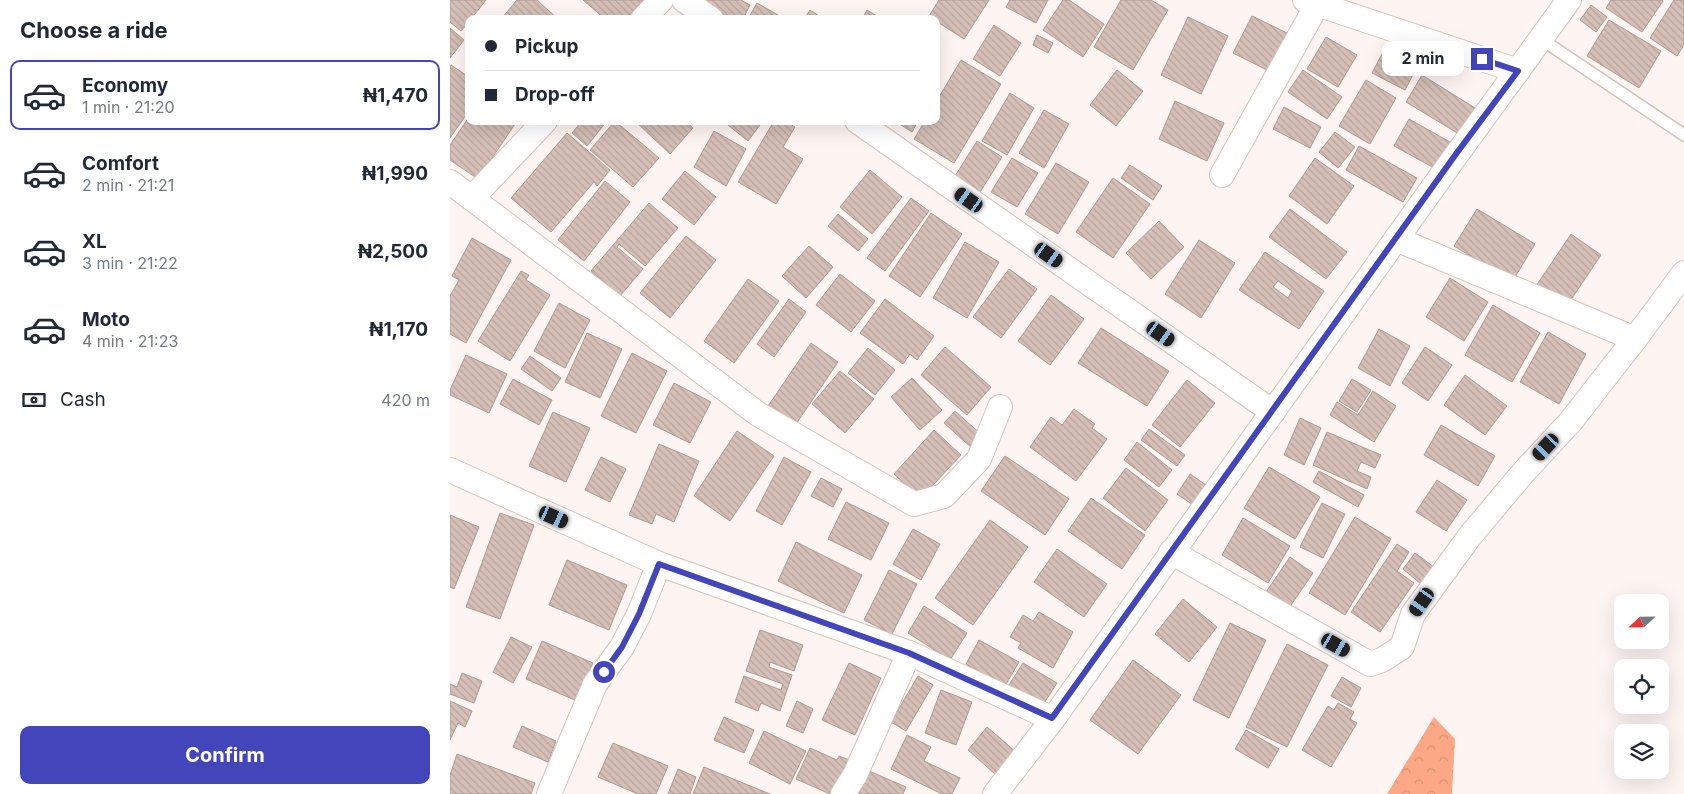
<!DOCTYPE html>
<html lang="en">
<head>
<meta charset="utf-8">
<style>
	body { margin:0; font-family:Inter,sans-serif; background:#f6f6f7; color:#1f2937; height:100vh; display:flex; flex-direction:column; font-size:19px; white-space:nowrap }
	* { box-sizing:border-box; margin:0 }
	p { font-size:16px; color:#747a83 }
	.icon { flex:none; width:28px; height:28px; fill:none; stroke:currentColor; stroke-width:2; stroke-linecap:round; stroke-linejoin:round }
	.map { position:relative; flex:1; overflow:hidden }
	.side { display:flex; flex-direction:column; background:#fff; width:450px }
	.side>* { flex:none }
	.guide { position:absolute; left:15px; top:15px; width:475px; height:110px; border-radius:10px; box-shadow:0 5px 20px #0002; display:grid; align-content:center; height:110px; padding:0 20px; background:#fff }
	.needle { width:32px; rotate:248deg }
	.tools { position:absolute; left:1164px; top:594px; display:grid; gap:10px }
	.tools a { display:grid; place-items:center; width:55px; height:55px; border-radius:10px; background:#fff; box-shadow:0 5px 20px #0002; font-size:25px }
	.end { position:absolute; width:22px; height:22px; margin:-11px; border:6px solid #4346bb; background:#fff; box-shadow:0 0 0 2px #fff }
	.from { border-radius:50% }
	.bubble { position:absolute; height:35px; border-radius:10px; background:#fff; box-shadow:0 5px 20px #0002; font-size:16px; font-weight:700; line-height:35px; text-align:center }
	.car { position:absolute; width:15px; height:30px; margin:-15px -8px; border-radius:6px; box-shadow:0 0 4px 1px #0007; background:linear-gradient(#222 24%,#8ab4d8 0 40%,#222 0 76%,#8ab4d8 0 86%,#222 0) }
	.guide b { display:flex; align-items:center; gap:18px; height:48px; font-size:19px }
	.guide b+b { border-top:1px solid #e0e1e3 }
	.guide i { width:12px; height:12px; background:#1f2937 }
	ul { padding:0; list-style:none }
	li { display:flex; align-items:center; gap:15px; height:70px; margin:0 10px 8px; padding:0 10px; border:2px solid transparent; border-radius:10px }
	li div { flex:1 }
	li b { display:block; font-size:19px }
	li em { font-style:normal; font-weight:700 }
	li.on { border-color:#4346bb }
	li>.icon { width:45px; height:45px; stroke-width:1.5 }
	h2 { padding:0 20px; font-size:22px; line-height:60px }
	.pay { display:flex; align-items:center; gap:12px; height:55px; padding:0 20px; font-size:19px }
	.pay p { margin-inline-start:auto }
	.button { display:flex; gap:10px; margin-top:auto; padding:10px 20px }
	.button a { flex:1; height:58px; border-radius:10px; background:#4346bb; color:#fff; font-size:20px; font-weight:700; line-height:58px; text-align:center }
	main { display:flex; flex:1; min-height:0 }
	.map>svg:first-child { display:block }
	.forest { fill:url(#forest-crowns) }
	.building { fill:url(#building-back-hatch); stroke:#af9a92; fill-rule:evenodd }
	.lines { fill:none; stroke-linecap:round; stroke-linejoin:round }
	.service-casing { stroke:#d8c2b9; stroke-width:14 }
	.minor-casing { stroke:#d8c2b9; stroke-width:26 }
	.service { stroke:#fff; stroke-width:11 }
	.minor { stroke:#fff; stroke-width:24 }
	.route { stroke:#4346bb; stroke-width:6 }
</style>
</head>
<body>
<main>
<section class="side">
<h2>Choose a ride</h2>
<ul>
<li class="on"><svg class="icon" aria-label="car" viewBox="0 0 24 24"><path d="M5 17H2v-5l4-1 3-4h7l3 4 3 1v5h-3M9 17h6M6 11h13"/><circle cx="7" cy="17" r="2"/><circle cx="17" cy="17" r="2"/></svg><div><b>Economy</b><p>1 min · 21:20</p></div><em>₦1,470</em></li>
<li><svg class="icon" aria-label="car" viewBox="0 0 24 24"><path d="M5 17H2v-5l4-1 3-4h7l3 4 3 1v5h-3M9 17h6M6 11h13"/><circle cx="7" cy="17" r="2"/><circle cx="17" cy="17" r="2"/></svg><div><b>Comfort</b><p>2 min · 21:21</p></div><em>₦1,990</em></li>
<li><svg class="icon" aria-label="car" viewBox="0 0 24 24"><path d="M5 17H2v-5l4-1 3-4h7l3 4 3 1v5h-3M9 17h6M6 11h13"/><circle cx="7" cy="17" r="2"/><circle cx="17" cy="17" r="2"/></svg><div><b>XL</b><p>3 min · 21:22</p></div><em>₦2,500</em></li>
<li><svg class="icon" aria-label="car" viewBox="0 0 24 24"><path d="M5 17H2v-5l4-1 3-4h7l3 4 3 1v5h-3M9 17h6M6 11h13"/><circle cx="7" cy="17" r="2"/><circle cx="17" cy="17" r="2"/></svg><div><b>Moto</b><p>4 min · 21:23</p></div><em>₦1,170</em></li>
</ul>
<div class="pay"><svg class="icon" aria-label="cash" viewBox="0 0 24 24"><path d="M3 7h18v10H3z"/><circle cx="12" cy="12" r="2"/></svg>Cash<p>420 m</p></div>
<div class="button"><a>Confirm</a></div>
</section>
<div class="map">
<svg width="1234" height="794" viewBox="0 0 1234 794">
	<defs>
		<pattern id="forest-crowns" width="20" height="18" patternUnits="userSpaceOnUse" patternTransform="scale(1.25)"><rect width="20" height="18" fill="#fca886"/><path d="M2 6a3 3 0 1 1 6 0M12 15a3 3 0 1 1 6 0" fill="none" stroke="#d89073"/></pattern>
		<pattern id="building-back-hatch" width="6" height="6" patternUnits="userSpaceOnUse" patternTransform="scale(1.25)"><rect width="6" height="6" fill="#d5bfb7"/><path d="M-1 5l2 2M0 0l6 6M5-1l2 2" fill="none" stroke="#b7a49d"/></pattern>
	</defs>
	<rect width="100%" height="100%" fill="#fef4f1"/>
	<!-- forest -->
	<path class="forest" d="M984 717 1005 739 1002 794H937Z"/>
	<!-- building -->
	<g class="building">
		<path d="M0 0H36L21 19H19V22L11 31 0 22Z"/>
		<path d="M67 0H87L108 19H51Z"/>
		<path d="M133 0H193L176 19H155Z"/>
		<path d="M255 0H291L300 5 293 19H276L252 6Z"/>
		<path d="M489 0H539L514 39 486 21V19L479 16Z"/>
		<path d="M560 0H598L586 23 556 7Z"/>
		<path d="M613 0H619L654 24 633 57 593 30Z"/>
		<path d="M671 0H701L718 10 683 70 644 47Z"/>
		<path d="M1161 0H1212L1213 1 1192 32 1156 8Z"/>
		<path d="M1224 0H1234V45L1227 56 1200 38Z"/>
		<path d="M307 3 335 19H298Z"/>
		<path d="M1141 5 1157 17 1146 32 1130 20Z"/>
		<path d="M360 10 374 19H354Z"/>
		<path d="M417 10 432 19H412Z"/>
		<path d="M802 16 837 33 819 71 783 53Z"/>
		<path d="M738 17 778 36 751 94 711 75Z"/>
		<path d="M1159 20 1211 51 1189 88 1137 56Z"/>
		<path d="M544 25 571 43 550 76 523 59Z"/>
		<path d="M0 28 14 40 0 58Z"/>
		<path d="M587 35 603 43 598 53 583 45Z"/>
		<path d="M876 37 907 55 888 87 857 69Z"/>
		<path d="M932 54 965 71 955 90 922 73Z"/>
		<path d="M511 60 551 84 504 163 464 139 475 121H486V102Z"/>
		<path d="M1 65 19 77V111L0 138V67Z"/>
		<path d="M667 70 693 91 666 126 640 105Z"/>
		<path d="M853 70 892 97 877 119 838 92Z"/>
		<path d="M972 75 1025 108 1009 134 956 102Z"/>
		<path d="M916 80 946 98 920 144 889 126Z"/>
		<path d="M560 93 584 108 557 155 532 141Z"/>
		<path d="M725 101 774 123 757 161 709 139Z"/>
		<path d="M834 107 871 127 860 148 823 129Z"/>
		<path d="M594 110 619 124 594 168 569 153Z"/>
		<path d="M19 117V121H62L65 124 28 179 0 160V145Z"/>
		<path d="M959 119 1000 142 986 169 944 146Z"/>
		<path d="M132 121H157L137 146 122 133Z"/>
		<path d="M165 121 209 158 183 187 140 150Z"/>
		<path d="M185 121H235L243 128 220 154Z"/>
		<path d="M273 121H313L298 141Z"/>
		<path d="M324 121H335L345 127 333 147 353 159 326 204 288 182Z"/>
		<path d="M445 121H468L462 132Z"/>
		<path d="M264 131 296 149 276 186 244 167Z"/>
		<path d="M885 132 905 147 888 168 869 152Z"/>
		<path d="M117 133 160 170 147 186 144 182 101 232 61 198Z"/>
		<path d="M527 141 552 157 527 197 502 181Z"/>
		<path d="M909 146 967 178 953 202 896 170Z"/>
		<path d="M562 158 588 173 567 207 541 192Z"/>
		<path d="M865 158 904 186 877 224 839 196Z"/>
		<path d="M606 163 639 182 608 234 575 214Z"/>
		<path d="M680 165 712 186 703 200 671 178Z"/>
		<path d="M420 170 452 197 422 234 390 207Z"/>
		<path d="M235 171 266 197 244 225 212 199Z"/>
		<path d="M663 178 700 204 663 258 626 232Z"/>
		<path d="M155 181 180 202 134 261 108 240Z"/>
		<path d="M461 198 479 211 435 271 417 258Z"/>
		<path d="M199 203 228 228 195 266 169 244 167 247 193 269 170 296 141 271Z"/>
		<path d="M840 209 897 252 876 279 819 237Z"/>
		<path d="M1027 209 1085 244 1062 282 1004 246Z"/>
		<path d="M481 213 512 234 470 297 439 276Z"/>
		<path d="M388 214 418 239 408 251 378 226Z"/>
		<path d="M709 221 734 247 701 279 676 253Z"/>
		<path d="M1121 234 1151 255 1116 307 1086 286Z"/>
		<path d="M236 236 266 260 220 318 190 293Z"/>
		<path d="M22 238 61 260 16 343 0 334V296L9 280 2 276Z"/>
		<path d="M749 240 785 263 751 318 715 294Z"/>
		<path d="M515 242 549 262 517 318 483 298Z"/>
		<path d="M359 246 383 267 356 298 332 276Z"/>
		<path d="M815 252 874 291 849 329 789 290ZM828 281 842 291 838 298 823 287Z"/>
		<path d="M559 269 587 289 551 338 523 317Z"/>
		<path d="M71 271 79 275 76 280 100 295 60 361 28 341Z"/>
		<path d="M390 274 425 301 401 332 366 305Z"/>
		<path d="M1000 278 1038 302 1014 341 976 317Z"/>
		<path d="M298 279 329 301 284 363 254 341Z"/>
		<path d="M601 295 634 319 600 365 568 341Z"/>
		<path d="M339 299 356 312 324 357 307 344Z"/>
		<path d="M435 299 484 336 467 360 460 354 453 364 410 333Z"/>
		<path d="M109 303 140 320 115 368 84 351Z"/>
		<path d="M1043 305 1090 333 1062 382 1015 355Z"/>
		<path d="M651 328 719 371 697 406 628 363Z"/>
		<path d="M929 329 960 346 940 386 908 368Z"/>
		<path d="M1098 332 1136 354 1109 404 1070 382Z"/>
		<path d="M137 333 172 349 150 398 115 382Z"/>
		<path d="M361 343 388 362 344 427 316 409Z"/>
		<path d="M495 347 541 387 517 415 471 375Z"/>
		<path d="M975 347 1002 365 978 401 952 383Z"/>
		<path d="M418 348 445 370 425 395 398 373Z"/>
		<path d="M182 353 217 371 186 433 151 416Z"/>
		<path d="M16 355 57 374 39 413 0 395V390Z"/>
		<path d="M80 356 111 378 102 391 71 369Z"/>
		<path d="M390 371 424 399 395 433 362 404Z"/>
		<path d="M1015 375 1057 406 1035 435 994 405Z"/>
		<path d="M462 378 492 410 470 430 441 397Z"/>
		<path d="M63 379 102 400 89 425 50 404Z"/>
		<path d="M902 379 921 390 907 412 889 401Z"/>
		<path d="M737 380 765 403 730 447 702 425Z"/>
		<path d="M224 383 261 402 240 443 203 425Z"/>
		<path d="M923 391 946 406 924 442 880 415 887 402 908 415Z"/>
		<path d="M624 409 645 424 642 428 657 439 626 481 580 447 601 417 612 425Z"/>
		<path d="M505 411 534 437 523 449 494 423Z"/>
		<path d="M103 412 140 428 116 482 79 466Z"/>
		<path d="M850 418 871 428 854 465 834 455Z"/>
		<path d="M991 425 1045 456 1028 486 974 455Z"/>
		<path d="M699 429 735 455 727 466 691 440Z"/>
		<path d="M484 430 511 455 470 499 444 474Z"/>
		<path d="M287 431 324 456 280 521 244 496Z"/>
		<path d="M877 432 931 455 925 468 911 462 907 471 921 477 917 489 863 465Z"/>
		<path d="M687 442 722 470 709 487 674 460Z"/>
		<path d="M209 444 249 461 224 522 206 514 202 524 179 515Z"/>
		<path d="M555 456 619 499 595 535 531 491Z"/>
		<path d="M151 457 176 469 160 502 135 490Z"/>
		<path d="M334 457 361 472 332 525 306 511Z"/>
		<path d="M819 467 870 497 845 539 794 508Z"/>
		<path d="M676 468 718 500 695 531 653 498Z"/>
		<path d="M869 471 914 495 908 507 863 482Z"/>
		<path d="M740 474 756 485 743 505 727 494Z"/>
		<path d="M371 478 392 489 383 507 361 496Z"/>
		<path d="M987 480 1017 500 996 531 966 512Z"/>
		<path d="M641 498 695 535 672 569 618 531Z"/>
		<path d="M396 502 439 523 421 560 378 539Z"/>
		<path d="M872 503 895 514 873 558 850 547Z"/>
		<path d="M50 513 84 525 50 619 16 607Z"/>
		<path d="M0 515 29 527 4 589 0 587Z"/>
		<path d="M905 517 941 539 895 615 859 593Z"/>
		<path d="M793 518 840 546 818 583 772 555Z"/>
		<path d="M540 520 578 547 523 625 485 598Z"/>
		<path d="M463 529 490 544 471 580 443 564Z"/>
		<path d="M346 542 412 575 394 613 328 581Z"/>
		<path d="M947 544 959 552 947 571 964 583 930 632 901 612Z"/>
		<path d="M607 549 657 584 634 617 584 582Z"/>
		<path d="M965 553 984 567 971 584 953 569Z"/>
		<path d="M840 557 863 573 837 611 814 595Z"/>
		<path d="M117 560 177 585 159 630 99 605Z"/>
		<path d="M439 570 467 584 442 634 414 620Z"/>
		<path d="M733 599 767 627 739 662 705 634Z"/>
		<path d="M474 606 517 633 500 660 458 633Z"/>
		<path d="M589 612 623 632 603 668 568 648 571 643 560 637 573 615 583 621Z"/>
		<path d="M780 623 816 640 779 718 743 700Z"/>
		<path d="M310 630 353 645 344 671 320 662 319 667 342 675 330 711 311 703 308 711 285 702 294 676 331 690 333 684 296 671Z"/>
		<path d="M61 637 82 647 63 683 43 672Z"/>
		<path d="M529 640 569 662 555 686 516 664Z"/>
		<path d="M92 641 143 663 127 701 76 679Z"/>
		<path d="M837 644 878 665 837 747 796 727Z"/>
		<path d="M683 660 731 695 688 754 640 720Z"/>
		<path d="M399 663 431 678 405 735 372 720Z"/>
		<path d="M573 663 607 683 591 708 557 688Z"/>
		<path d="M12 673 32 681 24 703 0 694V684L7 687Z"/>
		<path d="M468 676 483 685 456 731 441 722Z"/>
		<path d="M892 677 911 688 901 707 881 696Z"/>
		<path d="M491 690 522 702 506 745 475 733Z"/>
		<path d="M0 701 22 711 15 727 8 723 0 740Z"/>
		<path d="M347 701 363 709 353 733 336 726Z"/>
		<path d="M888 703 904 712 900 719 907 723 881 767 852 750 878 706 884 710Z"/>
		<path d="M274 717 304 730 294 753 264 740Z"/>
		<path d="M72 726 106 741 98 762 63 747Z"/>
		<path d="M537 727 565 751 545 774 518 750Z"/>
		<path d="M796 730 829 749 818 768 785 749Z"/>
		<path d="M314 731 356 751 340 784 299 763Z"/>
		<path d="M457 735 481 747 474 761 510 778 502 794H492L441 769Z"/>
		<path d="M163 743 218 766 206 794H188L148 777Z"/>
		<path d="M360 748 387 760 389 756 402 761 388 794H380L346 779Z"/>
		<path d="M7 754 85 783 81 794H0V775Z"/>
		<path d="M254 767 320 794H243Z"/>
		<path d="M228 769 246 777 240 794H218Z"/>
		<path d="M419 771 456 787 453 794H409Z"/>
	</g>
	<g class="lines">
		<defs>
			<path id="service" d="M1091 39 1234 135"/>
			<g id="minor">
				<path d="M234 0 261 19"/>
				<path d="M855 0 1068 71"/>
				<path d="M193 19 211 0"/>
				<path d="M407 121 823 412"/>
				<path d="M772 175 868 3"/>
				<path d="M0 182 308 414 464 504 494 496 529 459 550 407"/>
				<path d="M22 198 95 121"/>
				<path d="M946 239 1185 339"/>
				<path d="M0 470 209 564 459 653 603 719"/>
				<path d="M721 552 920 664 932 660 952 647 963 614 1020 536 1072 474 1121 421 1185 339 1234 273"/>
				<path d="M99 794 145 684 172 647 189 614 209 564"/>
				<path d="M393 794 405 775 459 653"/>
				<path d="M545 794 603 719 1007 154 1119 0"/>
			</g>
		</defs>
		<!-- service casing -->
		<use href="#service" class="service-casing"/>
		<!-- minor casing -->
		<use href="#minor" class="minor-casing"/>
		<!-- service -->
		<use href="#service" class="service"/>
		<!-- minor -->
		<use href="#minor" class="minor"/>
	</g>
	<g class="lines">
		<!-- route -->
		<path class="route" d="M154 672 172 647 189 614 209 564 459 653 602 718 1006 154 1068 71 1032 59"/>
	</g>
</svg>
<div class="tools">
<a><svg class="needle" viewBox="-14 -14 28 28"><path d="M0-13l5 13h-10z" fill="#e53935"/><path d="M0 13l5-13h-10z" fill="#747a83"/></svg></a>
<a><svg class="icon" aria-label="locate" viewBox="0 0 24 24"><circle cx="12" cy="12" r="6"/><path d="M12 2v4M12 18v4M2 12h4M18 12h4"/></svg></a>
<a><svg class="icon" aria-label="layers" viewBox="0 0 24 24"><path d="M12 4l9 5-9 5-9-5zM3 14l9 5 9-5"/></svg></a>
</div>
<i class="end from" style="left:154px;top:672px"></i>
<i class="end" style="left:1032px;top:59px"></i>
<div class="bubble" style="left:932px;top:41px;width:82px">2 min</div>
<i class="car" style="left:519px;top:200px;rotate:305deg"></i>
<i class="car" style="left:599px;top:255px;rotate:125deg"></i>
<i class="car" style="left:711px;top:334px;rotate:125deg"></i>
<i class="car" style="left:1096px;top:447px;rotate:223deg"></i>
<i class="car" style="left:104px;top:517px;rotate:114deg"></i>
<i class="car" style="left:972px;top:602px;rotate:215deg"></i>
<i class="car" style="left:886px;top:645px;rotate:120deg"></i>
<div class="guide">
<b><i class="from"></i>Pickup</b>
<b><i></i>Drop-off</b>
</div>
</div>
</main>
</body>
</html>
